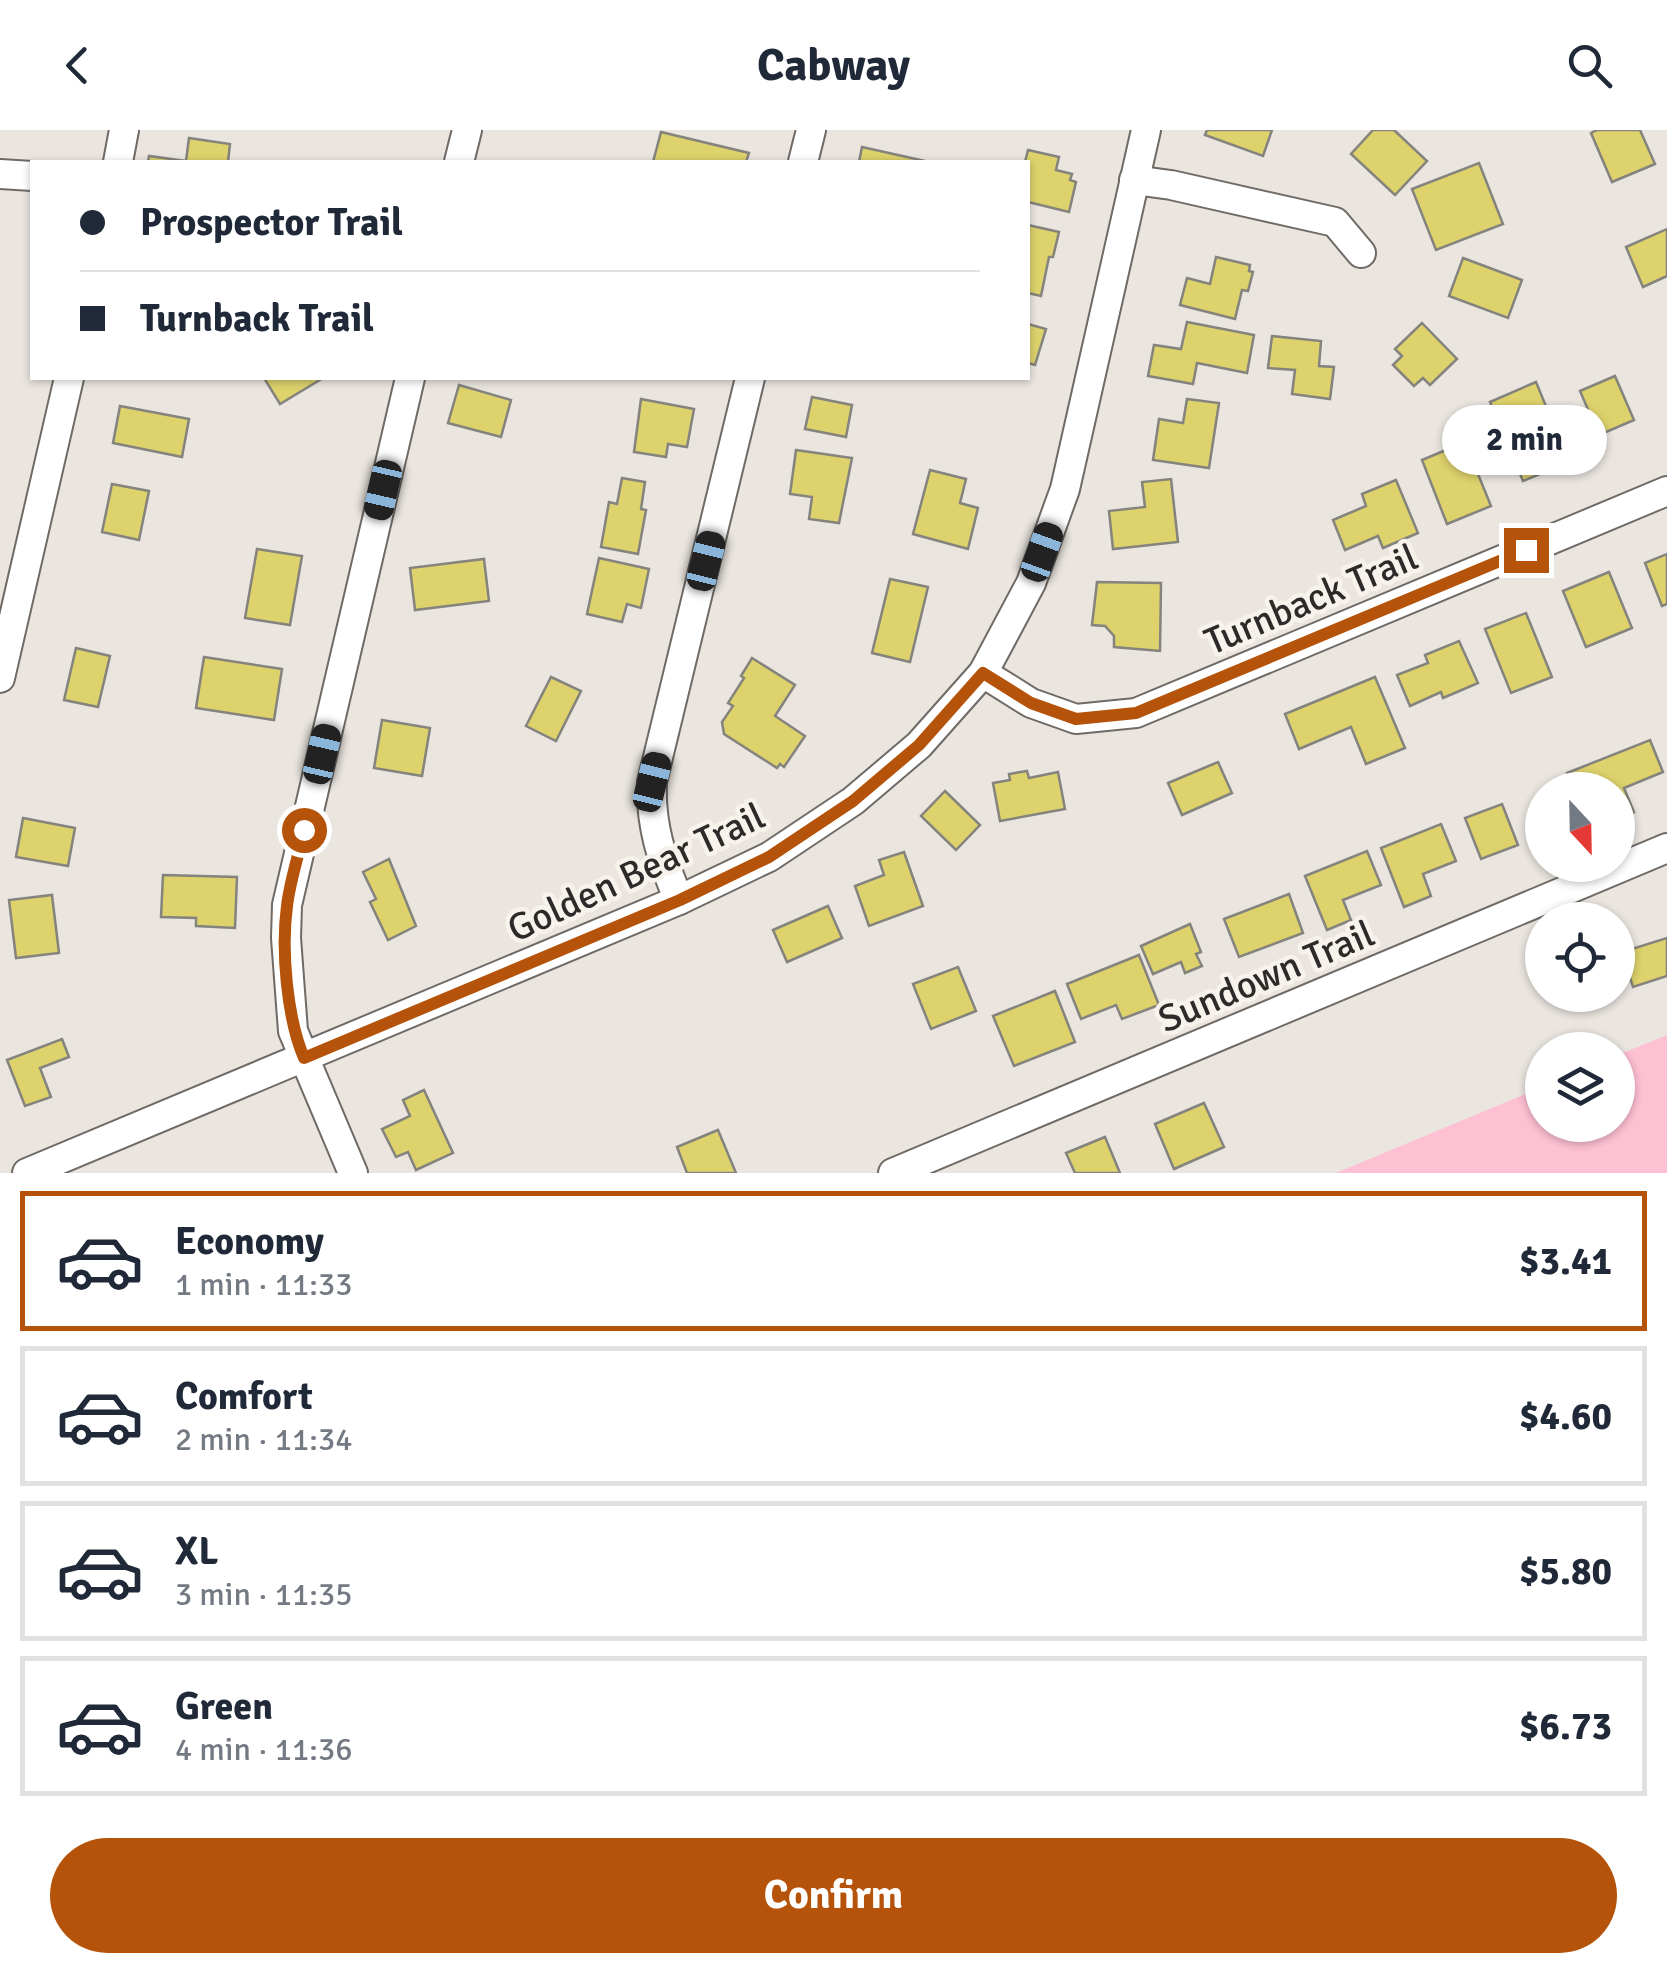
<!DOCTYPE html>
<html lang="en">
<head>
<meta charset="utf-8">
<style>
	body { margin:0; font-family:Signika,sans-serif; background:#f2f2f3; color:#1f2937; height:100vh; display:flex; flex-direction:column; font-size:38px; white-space:nowrap }
	* { box-sizing:border-box; margin:0 }
	p { font-size:32px; color:#747a83 }
	.icon { flex:none; width:55px; height:55px; fill:none; stroke:currentColor; stroke-width:2; stroke-linecap:round; stroke-linejoin:round }
	.map { position:relative; height:1043px; overflow:hidden }
	.side { display:flex; flex-direction:column; background:#fff; flex:1 }
	.side>* { flex:none }
	.banner { position:absolute; left:30px; top:30px; width:1000px; height:220px; border-radius:0px; box-shadow:0 2px 8px #0004; display:grid; align-content:center; height:220px; padding:0 50px; background:#fff }
	.needle { width:65px; rotate:158deg }
	.tools { position:absolute; left:1525px; top:642px; display:grid; gap:20px }
	.tools a { display:grid; place-items:center; width:110px; height:110px; border-radius:50%; background:#fff; box-shadow:0 2px 8px #0004; font-size:50px }
	.end { position:absolute; width:45px; height:45px; margin:-22px; border:12px solid #b45309; background:#fff; box-shadow:0 0 0 5px #fff }
	.from { border-radius:50% }
	.bubble { position:absolute; height:70px; border-radius:35px; background:#fff; box-shadow:0 2px 8px #0004; font-size:32px; font-weight:800; line-height:70px; text-align:center }
	.car { position:absolute; width:30px; height:60px; margin:-30px -15px; border-radius:12px; box-shadow:0 0 8px 2px #0007; background:linear-gradient(#222 24%,#8ab4d8 0 40%,#222 0 76%,#8ab4d8 0 86%,#222 0) }
	.banner b { display:flex; align-items:center; gap:35px; height:95px; font-size:38px }
	.banner b+b { border-top:2px solid #e0e1e3 }
	.banner i { width:25px; height:25px; background:#1f2937 }
	ul { padding:18px 0 0; list-style:none }
	li { display:flex; align-items:center; gap:30px; height:140px; margin:0 20px 15px; padding:0 30px; border:5px solid #e0e1e3; border-radius:0px }
	li div { flex:1 }
	li b { display:block; font-size:38px }
	li em { font-style:normal; font-weight:800 }
	li.current { border-color:#b45309 }
	li>.icon { width:90px; height:90px; stroke-width:1.5 }
	.button { display:flex; gap:20px; margin-top:auto; padding:20px 50px }
	.button a { flex:1; height:115px; border-radius:60px; background:#b45309; color:#fff; font-size:40px; font-weight:800; line-height:115px; text-align:center }
	header { display:flex; justify-content:space-between; align-items:center; height:130px; padding:0 50px; background:#fff; font-size:45px; font-weight:800 }
	.map>svg:first-child { display:block }
	.green { fill:#fec0d3 }
	.building { fill:#ded26c; stroke:#84837d; stroke-width:2.5 }
	.lines { fill:none; stroke-linecap:round; stroke-linejoin:round }
	.minor-casing { stroke:#6f6a65; stroke-width:32 }
	.minor { stroke:#fff; stroke-width:28 }
	.route { stroke:#b45309; stroke-width:12 }
	.labels { text-anchor:middle; stroke-width:9; stroke-linejoin:round; paint-order:stroke }
	.street-label { font-size:38px; fill:#2d2b29; stroke:#f8f2ec }
</style>
</head>
<body>
<header><svg class="icon" aria-label="back" viewBox="0 0 24 24"><path d="M15 5l-7 7 7 7"/></svg>Cabway<svg class="icon" aria-label="search" viewBox="0 0 24 24"><circle cx="10" cy="10" r="6"/><path d="M15 15l6 6"/></svg></header>
<div class="map">
<svg width="1667" height="1043" viewBox="0 0 1667 1043">
	<rect width="100%" height="100%" fill="#eae5df"/>
	<!-- green -->
	<path class="green" d="M1667 905V1043H1336L1542 957V995H1618V925Z"/>
	<!-- building -->
	<g class="building">
		<path d="M1207 0H1272L1263 26 1205 5Z"/>
		<path d="M1373 0H1394L1427 31 1395 65 1351 24Z"/>
		<path d="M1597 0H1640L1655 34 1612 52 1591 3Z"/>
		<path d="M661 2 749 23 746 32H653Z"/>
		<path d="M189 8 230 14 228 32H148L149 26 186 31Z"/>
		<path d="M862 17 925 31V32H859Z"/>
		<path d="M1028 20 1059 27 1056 40 1072 44 1070 50 1076 52 1069 82 1028 72V32H1025Z"/>
		<path d="M1479 33 1503 94 1436 120 1412 59Z"/>
		<path d="M1028 95 1059 102 1053 127H1049L1041 166 1028 163Z"/>
		<path d="M1667 99V146L1643 157 1626 117Z"/>
		<path d="M1216 127 1250 135 1249 141 1253 142 1248 161 1242 160 1235 189 1180 175 1187 148 1210 154Z"/>
		<path d="M1463 128 1522 150 1508 188 1449 166Z"/>
		<path d="M1187 192 1254 205 1247 243 1197 233 1193 254 1148 246 1154 215 1181 219Z"/>
		<path d="M1422 193 1457 229 1430 255 1423 248 1414 256 1393 235 1402 226 1395 219Z"/>
		<path d="M1028 194 1046 199 1035 235 1028 233Z"/>
		<path d="M1272 206 1321 211 1319 236 1334 237 1330 269 1292 264 1295 240 1268 238Z"/>
		<path d="M1615 246 1634 290 1599 305 1580 261Z"/>
		<path d="M264 248H323L280 274Z"/>
		<path d="M1536 252 1569 332 1523 351 1490 272Z"/>
		<path d="M459 255 511 270 501 307 448 293Z"/>
		<path d="M812 267 852 275 846 307 805 299Z"/>
		<path d="M641 269 694 279 687 317 668 314 666 327 634 322Z"/>
		<path d="M1187 269 1219 273 1209 338 1153 330 1159 289 1183 293Z"/>
		<path d="M120 276 189 289 182 327 113 313Z"/>
		<path d="M1465 312 1491 376 1447 394 1422 330Z"/>
		<path d="M796 320 852 328 839 393 809 389 812 367 790 364Z"/>
		<path d="M930 340 966 349 960 373 978 378 968 419 913 404Z"/>
		<path d="M622 348 645 352 641 379 646 380 638 424 601 417 609 372 617 374Z"/>
		<path d="M1171 349 1178 412 1113 419 1109 381 1145 377 1142 352Z"/>
		<path d="M1396 350 1418 403 1383 418 1378 406 1345 420 1333 390 1366 376 1362 364Z"/>
		<path d="M112 354 149 361 139 410 102 402Z"/>
		<path d="M257 419 302 426 290 495 245 488Z"/>
		<path d="M1667 424V474L1662 476 1645 433Z"/>
		<path d="M599 428 649 439 641 478 627 474 622 492 587 484Z"/>
		<path d="M484 429 489 471 415 480 410 438Z"/>
		<path d="M1609 442 1632 498 1586 517 1563 461Z"/>
		<path d="M890 449 928 457 910 532 872 523Z"/>
		<path d="M1097 452 1161 453 1160 521 1114 517V506L1105 496 1092 495Z"/>
		<path d="M1526 483 1552 547 1511 563 1485 499Z"/>
		<path d="M1459 511 1478 553 1443 568 1441 562 1410 576 1397 545 1428 533 1425 525Z"/>
		<path d="M76 518 110 526 98 577 64 570Z"/>
		<path d="M204 527 282 539 274 590 196 578Z"/>
		<path d="M752 528 795 555 775 586 805 606 784 637 780 634 777 638 724 604 722 592 733 576 728 573 744 548 741 546Z"/>
		<path d="M551 547 581 561 556 611 526 596Z"/>
		<path d="M1375 547 1405 618 1366 634 1351 597 1299 619 1285 584Z"/>
		<path d="M382 590 430 598 422 646 374 638Z"/>
		<path d="M1650 610 1663 642 1624 658 1634 682 1618 689V660H1574L1567 643Z"/>
		<path d="M1218 632 1232 663 1182 685 1168 653Z"/>
		<path d="M1027 641 1029 648 1058 642 1065 679 1000 691 993 653 1010 650 1009 644Z"/>
		<path d="M945 661 980 695 956 720 921 686Z"/>
		<path d="M1502 674 1518 715 1481 729 1465 688Z"/>
		<path d="M23 688 75 698 68 736 16 727Z"/>
		<path d="M1441 694 1456 731 1423 744 1431 766 1404 777 1381 718Z"/>
		<path d="M1367 721 1381 755 1343 770 1351 790 1327 800 1305 746Z"/>
		<path d="M904 722 923 776 869 796 855 756 884 745 879 730Z"/>
		<path d="M389 729 416 796 388 810 370 772 376 769 363 742Z"/>
		<path d="M163 745 237 747 235 798 196 796V788L161 787Z"/>
		<path d="M1289 764 1303 803 1239 827 1224 789Z"/>
		<path d="M52 765 59 823 16 828 9 770Z"/>
		<path d="M828 776 842 808 787 832 773 800Z"/>
		<path d="M1190 794 1201 822 1196 824 1202 836 1185 843 1181 832 1153 844 1141 816Z"/>
		<path d="M1667 808V846L1633 857 1622 822Z"/>
		<path d="M1139 825 1159 875 1122 889 1116 875 1081 889 1067 854Z"/>
		<path d="M958 837 976 881 931 899 913 854Z"/>
		<path d="M1055 861 1075 912 1014 936 993 886Z"/>
		<path d="M62 909 69 927 40 938 51 967 25 976 7 930Z"/>
		<path d="M424 960 453 1023 416 1040 408 1022 396 1027 382 999 410 986 403 970Z"/>
		<path d="M1204 973 1224 1017 1174 1039 1155 994Z"/>
		<path d="M718 1000 736 1043H687L677 1017Z"/>
		<path d="M1105 1007 1120 1043H1075L1066 1023Z"/>
	</g>
	<g class="lines">
		<defs>
			<g id="minor">
				<path d="M118 32 124 0"/>
				<path d="M459 32 467 0"/>
				<path d="M803 32 811 0"/>
				<path d="M0 44 32 46"/>
				<path d="M1134 50 1171 55 1335 92 1361 123"/>
				<path d="M983 543 1031 573 1076 589 1136 583 1667 361"/>
				<path d="M0 548 69 248"/>
				<path d="M679 770C662 731 650 695 652 652L750 248"/>
				<path d="M27 1043 679 770 769 727 853 671 919 615 983 543 1031 453 1065 359 1146 0"/>
				<path d="M353 1043 293 901 286 808 287 775 410 248"/>
				<path d="M893 1043 1667 718"/>
			</g>
		</defs>
		<!-- minor casing -->
		<use href="#minor" class="minor-casing"/>
		<!-- minor -->
		<use href="#minor" class="minor"/>
	</g>
	<g class="lines">
		<!-- route -->
		<path class="route" d="M304 700C299 725 290 750 287 776 281 820 287 888 304 928L680 770 769 727 853 671 919 615 983 543 1031 573 1076 589 1136 583 1526 420"/>
	</g>
	<g class="labels">
		<!-- street labels -->
		<g class="street-label">
			<text transform="translate(1311 469) rotate(-23)" y="13">Turnback Trail</text>
			<text transform="translate(636 742) rotate(-25)" y="13">Golden Bear Trail</text>
			<text transform="translate(1266 846) rotate(-23)" y="13">Sundown Trail</text>
		</g>
	</g>
</svg>
<div class="tools">
<a><svg class="needle" viewBox="-14 -14 28 28"><path d="M0-13l5 13h-10z" fill="#e53935"/><path d="M0 13l5-13h-10z" fill="#747a83"/></svg></a>
<a><svg class="icon" aria-label="locate" viewBox="0 0 24 24"><circle cx="12" cy="12" r="6"/><path d="M12 2v4M12 18v4M2 12h4M18 12h4"/></svg></a>
<a><svg class="icon" aria-label="layers" viewBox="0 0 24 24"><path d="M12 4l9 5-9 5-9-5zM3 14l9 5 9-5"/></svg></a>
</div>
<i class="end from" style="left:304px;top:700px"></i>
<i class="end" style="left:1526px;top:420px"></i>
<div class="bubble" style="left:1442px;top:275px;width:165px">2 min</div>
<i class="car" style="left:383px;top:360px;rotate:193deg"></i>
<i class="car" style="left:1042px;top:422px;rotate:20deg"></i>
<i class="car" style="left:706px;top:431px;rotate:14deg"></i>
<i class="car" style="left:322px;top:624px;rotate:13deg"></i>
<i class="car" style="left:652px;top:652px;rotate:14deg"></i>
<div class="banner">
<b><i class="from"></i>Prospector Trail</b>
<b><i></i>Turnback Trail</b>
</div>
</div>
<section class="side">
<ul>
<li class="current"><svg class="icon" aria-label="car" viewBox="0 0 24 24"><path d="M5 17H2v-5l4-1 3-4h7l3 4 3 1v5h-3M9 17h6M6 11h13"/><circle cx="7" cy="17" r="2"/><circle cx="17" cy="17" r="2"/></svg><div><b>Economy</b><p>1 min · 11:33</p></div><em>$3.41</em></li>
<li><svg class="icon" aria-label="car" viewBox="0 0 24 24"><path d="M5 17H2v-5l4-1 3-4h7l3 4 3 1v5h-3M9 17h6M6 11h13"/><circle cx="7" cy="17" r="2"/><circle cx="17" cy="17" r="2"/></svg><div><b>Comfort</b><p>2 min · 11:34</p></div><em>$4.60</em></li>
<li><svg class="icon" aria-label="car" viewBox="0 0 24 24"><path d="M5 17H2v-5l4-1 3-4h7l3 4 3 1v5h-3M9 17h6M6 11h13"/><circle cx="7" cy="17" r="2"/><circle cx="17" cy="17" r="2"/></svg><div><b>XL</b><p>3 min · 11:35</p></div><em>$5.80</em></li>
<li><svg class="icon" aria-label="car" viewBox="0 0 24 24"><path d="M5 17H2v-5l4-1 3-4h7l3 4 3 1v5h-3M9 17h6M6 11h13"/><circle cx="7" cy="17" r="2"/><circle cx="17" cy="17" r="2"/></svg><div><b>Green</b><p>4 min · 11:36</p></div><em>$6.73</em></li>
</ul>
<div class="button"><a>Confirm</a></div>
</section>
</body>
</html>
